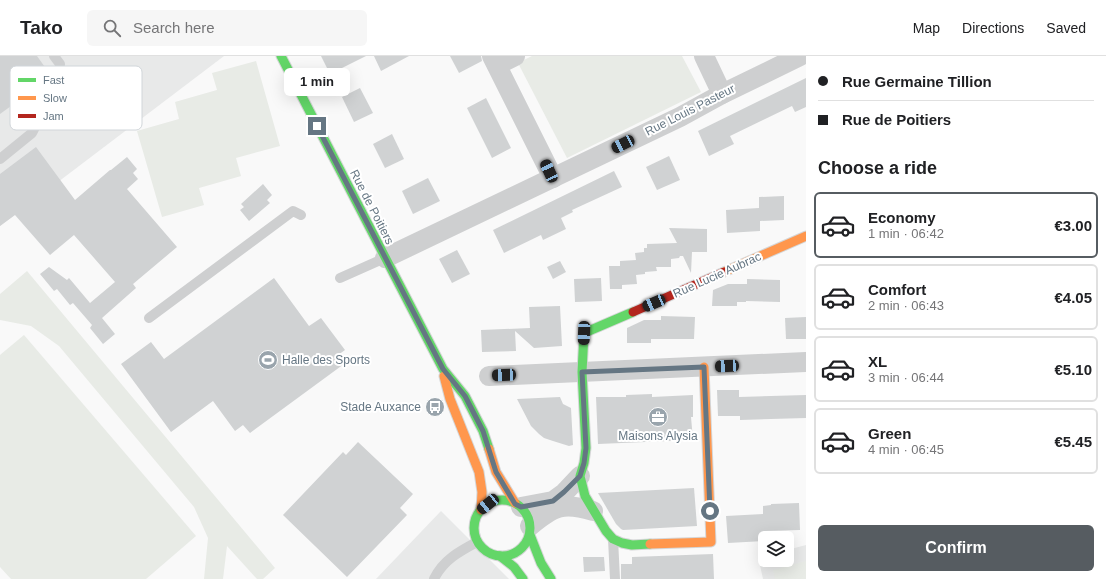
<!DOCTYPE html>
<html lang="en">
<head>
<meta charset="utf-8">
<style>
	body { margin:0; font-family:Helvetica,sans-serif; background:#f6f6f6; color:#202124; height:100vh; display:flex; flex-direction:column; font-size:15px; white-space:nowrap }
	* { box-sizing:border-box; margin:0 }
	p { font-size:13px; color:#757577 }
	.icon { flex:none; width:22px; height:22px; fill:none; stroke:currentColor; stroke-width:2; stroke-linecap:round; stroke-linejoin:round }
	.map { position:relative; flex:1; overflow:hidden }
	.details { display:flex; flex-direction:column; background:#fff; width:300px }
	.details>* { flex:none }
	.top-card { display:grid; align-content:center; height:88px; padding:0 12px; background:#fff }
	.controls { position:absolute; left:758px; top:475px; display:grid; gap:8px }
	.controls a { display:grid; place-items:center; width:36px; height:36px; border-radius:6px; background:#fff; box-shadow:0 4px 16px #0002; font-size:20px }
	.end { position:absolute; width:18px; height:18px; margin:-9px; border:5px solid #657683; background:#fff; box-shadow:0 0 0 2px #fff }
	.from { border-radius:50% }
	.bubble { position:absolute; height:28px; border-radius:6px; background:#fff; box-shadow:0 4px 16px #0002; font-size:13px; font-weight:700; line-height:28px; text-align:center }
	.car { position:absolute; width:12px; height:24px; margin:-12px -6px; border-radius:5px; box-shadow:0 0 3px 1px #0007; background:linear-gradient(#222 24%,#8ab4d8 0 40%,#222 0 76%,#8ab4d8 0 86%,#222 0) }
	.top-card b { display:flex; align-items:center; gap:14px; height:38px; font-size:15px }
	.top-card b+b { border-top:1px solid #e0e0e0 }
	.top-card i { width:10px; height:10px; background:#202124 }
	ul { padding:0; list-style:none }
	li { display:flex; align-items:center; gap:12px; height:66px; margin:0 8px 6px; padding:0 4px; border:2px solid #e0e0e0; border-radius:6px }
	li div { flex:1 }
	li b { display:block; font-size:15px }
	li em { font-style:normal; font-weight:700 }
	li.selected { border-color:#565c61 }
	li>.icon { width:36px; height:36px; stroke-width:1.5 }
	h2 { padding:0 12px; font-size:18px; line-height:48px }
	.button { display:flex; gap:8px; margin-top:auto; padding:8px 12px }
	.button a { flex:1; height:46px; border-radius:6px; background:#565c61; color:#fff; font-size:16px; font-weight:700; line-height:46px; text-align:center }
	header { display:flex; align-items:center; gap:24px; box-sizing:border-box; height:56px; padding:0 20px; background:#fff; border-bottom:1px solid #e0e0e0 }
	header strong { font-size:19px }
	nav { display:flex; gap:22px; margin-inline-start:auto; font-size:14px }
	.search { width:280px; height:36px; background:#f6f6f6; display:flex; align-items:center; gap:10px; box-sizing:border-box; padding:0 14px; border-radius:6px; color:#757577; font-size:15px }
	main { display:flex; flex:1; min-height:0 }
	.map>svg:first-child { display:block }
	.built { fill:#e8e9e9 }
	.green { fill:#e8ebe6 }
	.building { fill:#d0d2d3 }
	.lines { fill:none; stroke-linecap:round; stroke-linejoin:round }
	.fast-casing { stroke:#d5d6d7; stroke-width:11 }
	.slow-casing { stroke:#d5d6d7; stroke-width:11 }
	.jam-casing { stroke:#d5d6d7; stroke-width:11 }
	.lane { stroke:#cecfd0; stroke-width:10 }
	.street { stroke:#cecfd0; stroke-width:20 }
	.fast { stroke:#63d668; stroke-width:9 }
	.slow { stroke:#ff974d; stroke-width:9 }
	.jam { stroke:#b3261e; stroke-width:9 }
	.route { stroke:#657683; stroke-width:5 }
	.labels { text-anchor:middle; stroke-width:4; stroke-linejoin:round; paint-order:stroke }
	.street-label { font-size:12px; fill:#657683; stroke:#fff }
	.poi-label { font-size:12px; fill:#657683; stroke:#fff; text-anchor:start }
	.key { fill:#fff; stroke:#d1d6da; stroke-width:1 }
	.key-label { font-size:11px; fill:#657683 }
</style>
</head>
<body>
<header>
<strong>Tako</strong>
<div class="search"><svg class="icon" aria-label="search" viewBox="0 0 24 24"><circle cx="10" cy="10" r="6"/><path d="M15 15l6 6"/></svg>Search here</div>
<nav><a>Map</a><a>Directions</a><a>Saved</a></nav>
</header>
<main>
<div class="map">
<svg width="806" height="523" viewBox="0 0 806 523">
	<rect width="100%" height="100%" fill="#f9f9f9"/>
	<!-- built -->
	<g class="built">
		<path d="M0 0H224L0 170Z"/>
		<path d="M441 455 509 523H376Z"/>
		<path d="M806 489V523H763L758 500 765 499V504H787V494Z"/>
	</g>
	<!-- green -->
	<g class="green">
		<path d="M532 0H682L701 36 567 102 518 7Z"/>
		<path d="M256 5 280 90 236 102 241 120 199 132 204 149 162 161 137 75 179 63 175 46 217 34 212 17Z"/>
		<path d="M27 215 275 512 263 523H257L227 490 223 523H204L208 482 194 451 59 290 31 270 0 264V238Z"/>
		<path d="M24 279 196 480 146 523H11L0 511V299Z"/>
		<path d="M806 505V523H775L773 514Z"/>
	</g>
	<!-- building -->
	<g class="building">
		<path d="M0 0H37L52 21 34 34 38 40 27 48 22 42 0 58Z"/>
		<path d="M321 0H366L330 18Z"/>
		<path d="M374 0H409L381 15Z"/>
		<path d="M450 0H481L482 5 459 17Z"/>
		<path d="M806 22V51L795 56 792 50 730 80 734 88 709 100 698 75Z"/>
		<path d="M360 32 373 57 354 66 342 41Z"/>
		<path d="M486 42 511 92 492 102 467 52Z"/>
		<path d="M392 78 404 103 385 112 373 88Z"/>
		<path d="M36 91 75 144 110 114H111L127 101 137 113 133 117 138 123 127 133 177 191 133 228 136 232 102 262 115 278 103 288 90 272 92 269 73 247 70 249 57 233 54 235 40 218 49 211 67 224 69 222 90 247 115 226 74 179 50 199 15 159 0 170V118Z"/>
		<path d="M669 100 680 124 657 134 646 111Z"/>
		<path d="M614 115 622 131 572 154 573 156 561 162 566 173 543 184 541 179 504 197 493 174Z"/>
		<path d="M428 122 440 145 413 158 402 135Z"/>
		<path d="M263 128 272 139 267 144 270 147 249 165 240 154 244 151 241 148Z"/>
		<path d="M784 140V164L760 165V175L727 177 726 154 759 152V141Z"/>
		<path d="M669 172 707 173V196H692L691 217 683 200H680L679 202 671 203V211H656L657 215 645 216V218L636 219 637 228 622 229V233H610L609 210H620V205L636 204 635 197 644 196V192H647V188L677 187Z"/>
		<path d="M457 194 470 218 452 227 439 203Z"/>
		<path d="M560 205 566 216 553 223 547 211Z"/>
		<path d="M274 222 309 270 321 262 345 294 338 299 344 308 250 377 243 369 235 375 213 345 171 376 121 308 151 286 164 303Z"/>
		<path d="M601 222 602 245 575 246 574 223Z"/>
		<path d="M747 223 780 224V246L746 245V246H737V250H712L713 234 728 228H747Z"/>
		<path d="M560 250 562 290 534 292 515 275 516 295 482 296 481 274 530 272 529 251Z"/>
		<path d="M661 260 695 261 694 283H651V287H627V272L644 264H661Z"/>
		<path d="M806 261V283H786L785 262Z"/>
		<path d="M717 334H739V341L806 339V362L740 364V360H718Z"/>
		<path d="M652 338V341L693 339V361H691L693 384 598 388 596 341H626V339Z"/>
		<path d="M560 341 563 348 571 352 573 389 569 390 553 385 544 382 539 378 531 370 517 343Z"/>
		<path d="M358 386 413 438 400 452 407 459 347 521 283 459 343 396 346 399Z"/>
		<path d="M694 432 697 470 623 474 621 473 616 468 598 437Z"/>
		<path d="M799 447 800 474 764 475V485L728 487 726 460 763 458V450L771 449V448Z"/>
		<path d="M713 498 714 523H621V508H632V501Z"/>
		<path d="M583 501H604L605 515 584 516Z"/>
	</g>
	<g class="lines">
		<defs>
			<g id="fast">
				<path d="M281 0 443 313 465 340 483 375 489 393"/>
				<path d="M633 256 584 277 582 316 586 392 584 407 580 420 585 440 606 475 613 483 622 487 632 489 650 488"/>
				<circle cx="502" cy="472" r="28"/>
				<path d="M530 479 541 507 551 523"/>
				<path d="M500 500 514 511 523 523"/>
			</g>
			<g id="slow">
				<path d="M724 216 806 180"/>
				<path d="M444 320 450 343 479 416 482 436 481 454"/>
				<path d="M489 393 496 416 515 447"/>
				<path d="M650 488 711 486 704 311"/>
			</g>
			<path id="jam" d="M633 256 724 216"/>
		</defs>
		<!-- fast casing -->
		<use href="#fast" class="fast-casing"/>
		<!-- slow casing -->
		<use href="#slow" class="slow-casing"/>
		<!-- jam casing -->
		<use href="#jam" class="jam-casing"/>
		<!-- lane -->
		<g class="lane">
			<path d="M0 103 32 77 58 26 60 8 54 0"/>
			<path d="M340 222 385 202"/>
			<path d="M149 262 293 155 301 159"/>
			<path d="M613 483 615 523"/>
			<path d="M434 523C443 504 460 495 477 486"/>
		</g>
		<!-- street -->
		<g class="street">
			<path d="M492 0 553 122"/>
			<path d="M704 0 722 38"/>
			<path d="M497 9 515 0"/>
			<path d="M385 202 680 61 722 38 800 0"/>
			<path d="M489 320 806 306"/>
			<path d="M521 451 553 445 564 437 580 420"/>
			<path d="M530 470C554 450 563 446 593 455"/>
		</g>
		<!-- fast -->
		<use href="#fast" class="fast"/>
		<!-- slow -->
		<use href="#slow" class="slow"/>
		<!-- jam -->
		<use href="#jam" class="jam"/>
	</g>
	<g class="lines">
		<!-- route -->
		<path class="route" d="M317 70 443 313 465 340 483 375 496 416 515 448 521 451 553 445 564 436 580 420 584 407 586 392 582 316 704 311 710 455"/>
	</g>
	<!-- icons -->
	<defs>
		<symbol id="stadium-disc" viewBox="-11 -11 22 22"><circle r="9.5" fill="#99a4ac" stroke="#fff"/><path d="M0-5a6.5 5 0 1 0 0 10a6.5 5 0 1 0 0-10ZM-3.5-1.8h7v3.6h-7Z" fill="#fff"/></symbol>
		<symbol id="bus-disc" viewBox="-11 -11 22 22"><circle r="9.5" fill="#99a4ac" stroke="#fff"/><path d="M-5-6H5V4H4V6H2V4H-2V6H-4V4H-5ZM-3.5-4V0h7V-4ZM-3.5 1.2v1.5H-2V1.2ZM2 1.2v1.5H3.5V1.2Z" fill="#fff"/></symbol>
		<symbol id="office-disc" viewBox="-11 -11 22 22"><circle r="9.5" fill="#99a4ac" stroke="#fff"/><path d="M-6-3h4V-5.5h4V-3h4V5H-6ZM-1-4.5V-3h2v-1.5ZM-6 0V1H6V0Z" fill="#fff"/></symbol>
	</defs>
	<g fill-rule="evenodd">
		<use href="#stadium-disc" x="257" y="293" width="22" height="22"/>
		<use href="#bus-disc" x="424" y="340" width="22" height="22"/>
		<use href="#office-disc" x="647" y="350" width="22" height="22"/>
	</g>
	<g class="labels">
		<!-- street labels -->
		<g class="street-label">
			<text transform="translate(690 54) rotate(-27)" y="4">Rue Louis Pasteur</text>
			<text transform="translate(372 151) rotate(63)" y="4">Rue de Poitiers</text>
			<text transform="translate(717 219) rotate(-24)" y="4">Rue Lucie Aubrac</text>
		</g>
		<!-- poi labels -->
		<g class="poi-label">
			<text x="282" y="308">Halle des Sports</text>
			<text x="421" y="355" text-anchor="end">Stade Auxance</text>
			<text x="658" y="384" text-anchor="middle">Maisons Alysia</text>
		</g>
	</g>
	<!-- legend -->
	<rect x="10" y="10" width="132" height="64" rx="6" class="key"/>
	<rect x="18" y="22" width="18" height="4" fill="#63d668"/>
	<rect x="18" y="40" width="18" height="4" fill="#ff974d"/>
	<rect x="18" y="58" width="18" height="4" fill="#b3261e"/>
	<g class="key-label">
		<text x="43" y="28">Fast</text>
		<text x="43" y="46">Slow</text>
		<text x="43" y="64">Jam</text>
	</g>
</svg>
<div class="controls">
<a><svg class="icon" aria-label="layers" viewBox="0 0 24 24"><path d="M12 4l9 5-9 5-9-5zM3 14l9 5 9-5"/></svg></a>
</div>
<i class="end from" style="left:710px;top:455px"></i>
<i class="end" style="left:317px;top:70px"></i>
<div class="bubble" style="left:284px;top:12px;width:66px">1 min</div>
<i class="car" style="left:623px;top:88px;rotate:244deg"></i>
<i class="car" style="left:549px;top:115px;rotate:335deg"></i>
<i class="car" style="left:654px;top:247px;rotate:247deg"></i>
<i class="car" style="left:584px;top:277px;rotate:182deg"></i>
<i class="car" style="left:727px;top:310px;rotate:267deg"></i>
<i class="car" style="left:504px;top:319px;rotate:268deg"></i>
<i class="car" style="left:488px;top:448px;rotate:231deg"></i>
</div>
<section class="details">
<div class="top-card">
<b><i class="from"></i>Rue Germaine Tillion</b>
<b><i></i>Rue de Poitiers</b>
</div>
<h2>Choose a ride</h2>
<ul>
<li class="selected"><svg class="icon" aria-label="car" viewBox="0 0 24 24"><path d="M5 17H2v-5l4-1 3-4h7l3 4 3 1v5h-3M9 17h6M6 11h13"/><circle cx="7" cy="17" r="2"/><circle cx="17" cy="17" r="2"/></svg><div><b>Economy</b><p>1 min · 06:42</p></div><em>€3.00</em></li>
<li><svg class="icon" aria-label="car" viewBox="0 0 24 24"><path d="M5 17H2v-5l4-1 3-4h7l3 4 3 1v5h-3M9 17h6M6 11h13"/><circle cx="7" cy="17" r="2"/><circle cx="17" cy="17" r="2"/></svg><div><b>Comfort</b><p>2 min · 06:43</p></div><em>€4.05</em></li>
<li><svg class="icon" aria-label="car" viewBox="0 0 24 24"><path d="M5 17H2v-5l4-1 3-4h7l3 4 3 1v5h-3M9 17h6M6 11h13"/><circle cx="7" cy="17" r="2"/><circle cx="17" cy="17" r="2"/></svg><div><b>XL</b><p>3 min · 06:44</p></div><em>€5.10</em></li>
<li><svg class="icon" aria-label="car" viewBox="0 0 24 24"><path d="M5 17H2v-5l4-1 3-4h7l3 4 3 1v5h-3M9 17h6M6 11h13"/><circle cx="7" cy="17" r="2"/><circle cx="17" cy="17" r="2"/></svg><div><b>Green</b><p>4 min · 06:45</p></div><em>€5.45</em></li>
</ul>
<div class="button"><a>Confirm</a></div>
</section>
</main>
</body>
</html>
